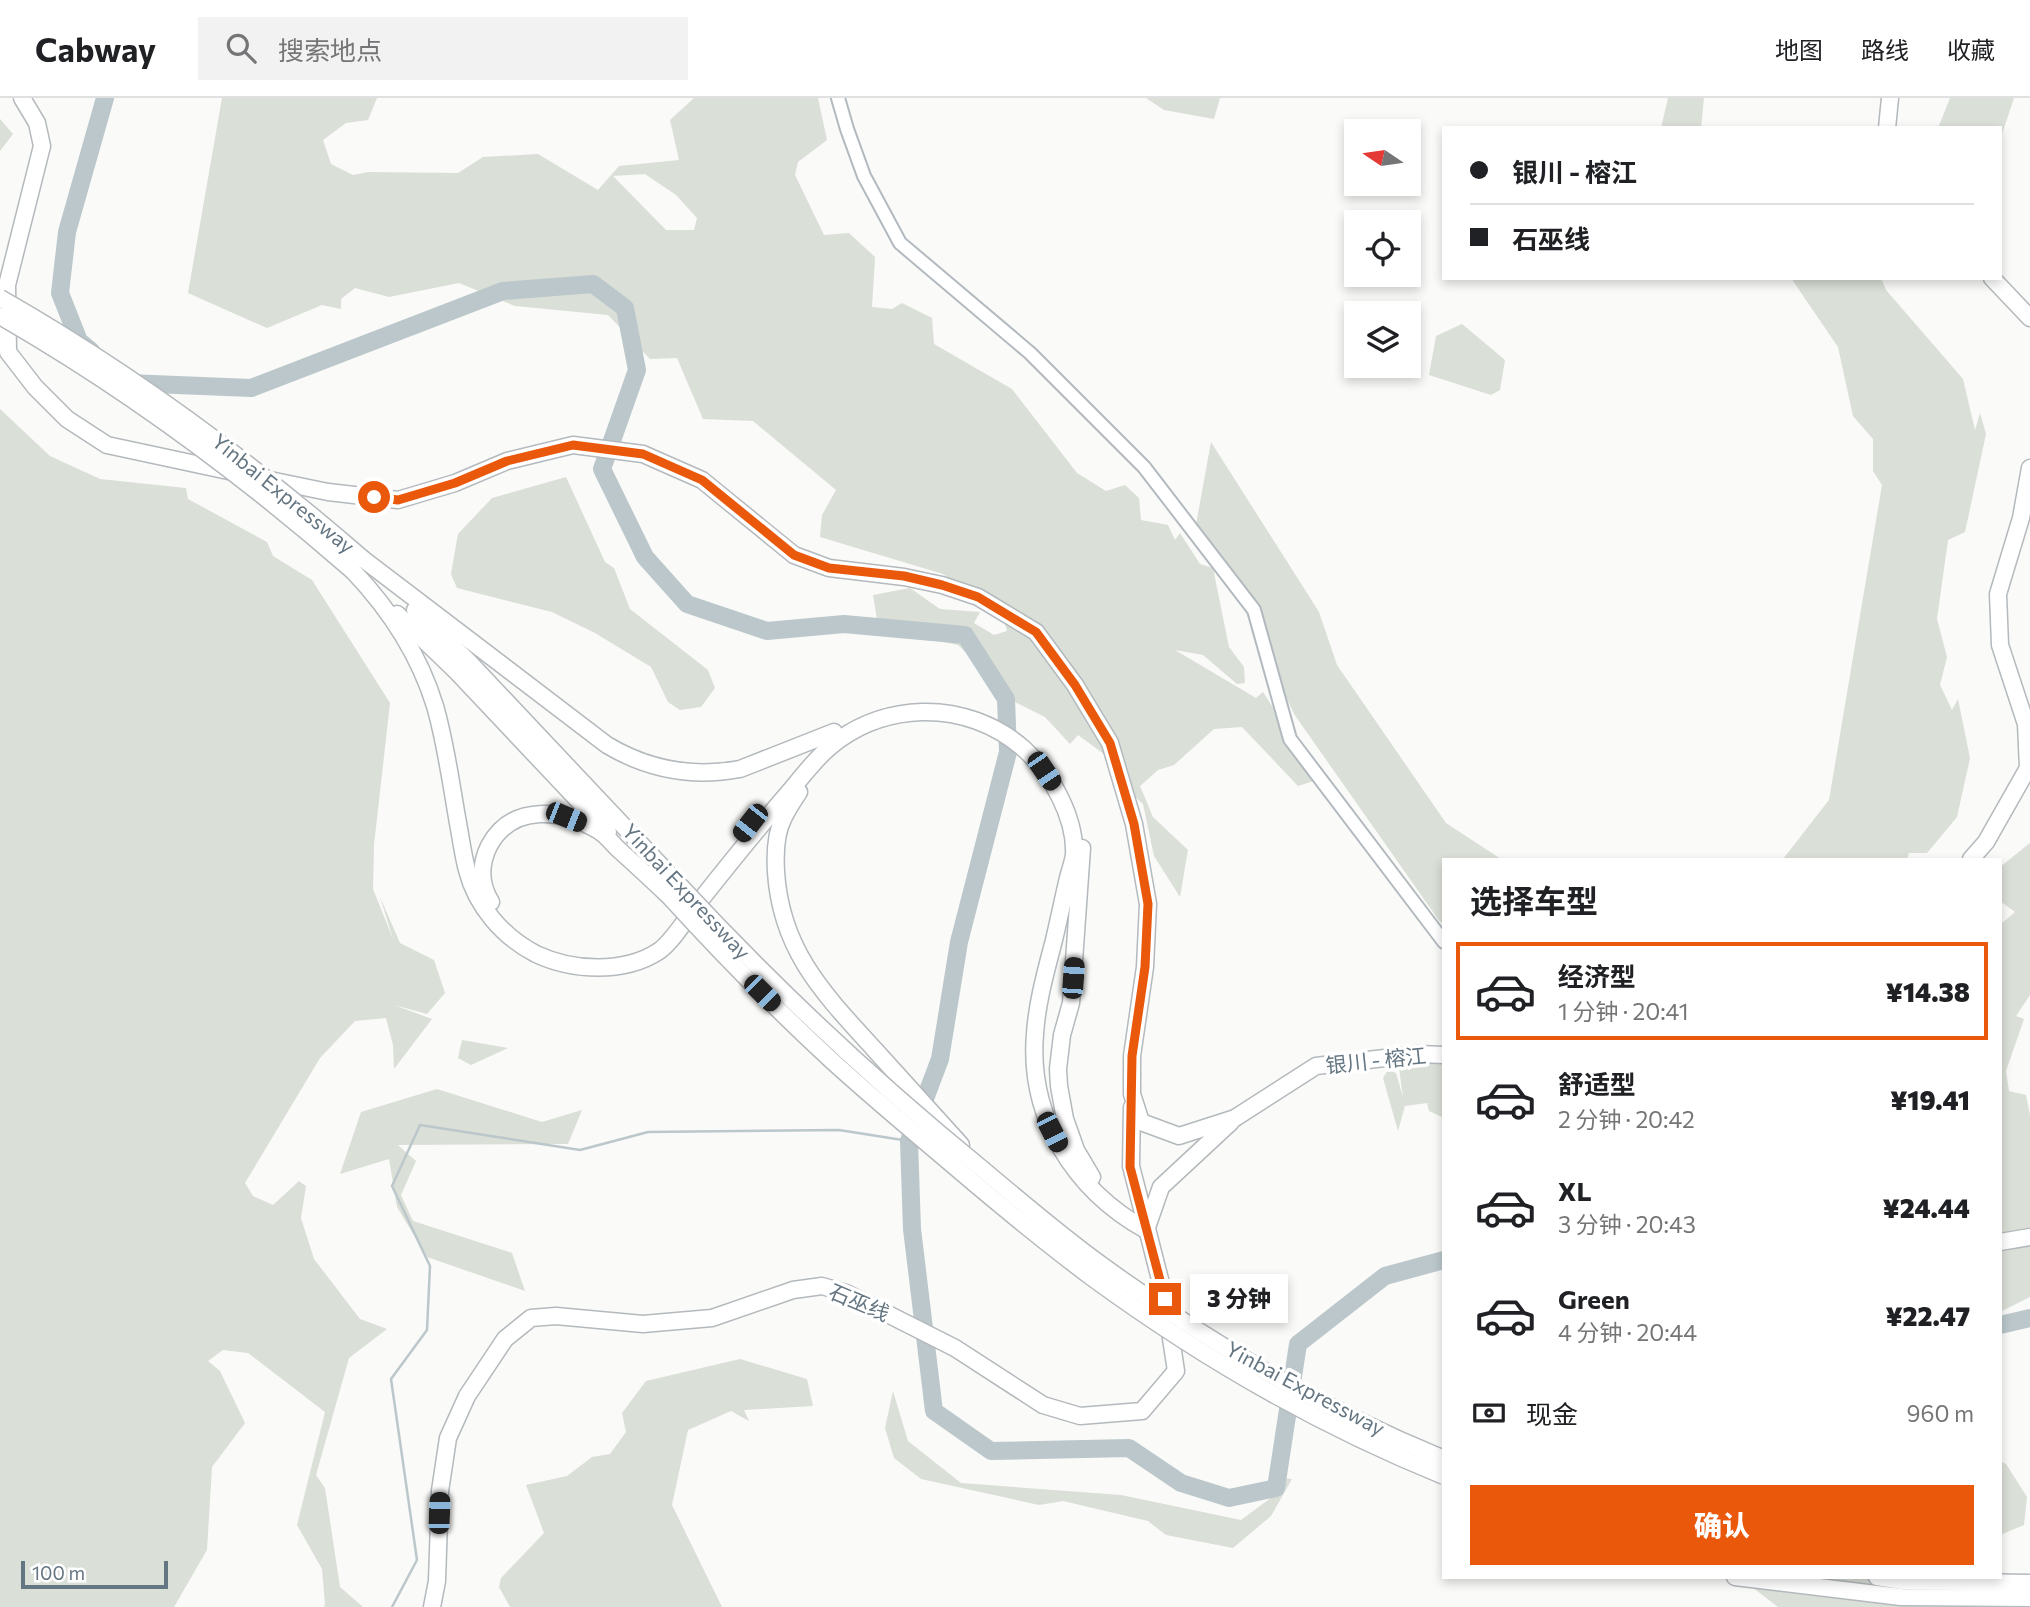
<!DOCTYPE html>
<html lang="zh">
<head>
<meta charset="utf-8">
<style>
	body { margin:0; font-family:Commissioner,"Noto Sans SC",sans-serif; background:#f2f2f2; color:#202124; height:100vh; display:flex; flex-direction:column; font-size:26px; white-space:nowrap }
	* { box-sizing:border-box; margin:0 }
	p { font-size:23px; color:#757577 }
	.icon { flex:none; width:38px; height:38px; fill:none; stroke:currentColor; stroke-width:2; stroke-linecap:round; stroke-linejoin:round }
	.map { position:relative; flex:1; overflow:hidden }
	.drawer { position:absolute; left:1442px; top:760px; width:560px; height:721px; display:flex; flex-direction:column; background:#fff; border-radius:0px; box-shadow:0 4px 10px #0003 }
	.drawer>* { flex:none }
	.banner { position:absolute; left:1442px; top:28px; width:560px; height:154px; border-radius:0px; box-shadow:0 4px 10px #0003; display:grid; align-content:center; height:154px; padding:0 28px; background:#fff }
	.needle { width:46px; rotate:283deg }
	.tools { position:absolute; left:1344px; top:21px; display:grid; gap:14px }
	.tools a { display:grid; place-items:center; width:77px; height:77px; border-radius:0px; background:#fff; box-shadow:0 4px 10px #0003; font-size:35px }
	.scale { position:absolute; left:21px; bottom:18px; width:147px; box-sizing:border-box; padding-left:7px; border:4px solid #657683; border-top:0; font-size:19px; line-height:24px; white-space:nowrap; color:#657683; -webkit-text-stroke:5px #fff; paint-order:stroke }
	.end { position:absolute; width:32px; height:32px; margin:-16px; border:9px solid #ea580c; background:#fff; box-shadow:0 0 0 4px #fff }
	.from { border-radius:50% }
	.bubble { position:absolute; height:49px; border-radius:0px; background:#fff; box-shadow:0 4px 10px #0003; font-size:23px; font-weight:800; line-height:49px; text-align:center }
	.car { position:absolute; width:21px; height:42px; margin:-21px -10px; border-radius:9px; box-shadow:0 0 5px 2px #0007; background:linear-gradient(#222 24%,#8ab4d8 0 40%,#222 0 76%,#8ab4d8 0 86%,#222 0) }
	.banner b { display:flex; align-items:center; gap:24px; height:66px; font-size:26px }
	.banner b+b { border-top:2px solid #e0e0e0 }
	.banner i { width:18px; height:18px; background:#202124 }
	ul { padding:0; list-style:none }
	li { display:flex; align-items:center; gap:21px; height:98px; margin:0 14px 10px; padding:0 14px; border:4px solid transparent; border-radius:0px }
	li div { flex:1 }
	li b { display:block; font-size:26px }
	li em { font-style:normal; font-weight:800 }
	li.active { border-color:#ea580c }
	li>.icon { width:63px; height:63px; stroke-width:1.5 }
	h2 { padding:0 28px; font-size:32px; line-height:84px }
	.pay { display:flex; align-items:center; gap:18px; height:77px; padding:0 28px; font-size:26px }
	.pay p { margin-inline-start:auto }
	.primary-button { display:flex; gap:14px; margin-top:auto; padding:14px 28px }
	.primary-button a { flex:1; height:80px; border-radius:0px; background:#ea580c; color:#fff; font-size:28px; font-weight:800; line-height:80px; text-align:center }
	header { display:flex; align-items:center; gap:42px; box-sizing:border-box; height:98px; padding:0 35px; background:#fff; border-bottom:2px solid #e0e0e0 }
	header strong { font-size:33px }
	nav { display:flex; gap:38px; margin-inline-start:auto; font-size:24px }
	.search { width:490px; height:63px; background:#f2f2f2; display:flex; align-items:center; gap:18px; box-sizing:border-box; padding:0 24px; border-radius:0px; color:#757577; font-size:26px }
	.map>svg:first-child { display:block }
	.green { fill:#dadfd7; fill-rule:evenodd }
	.lines { fill:none; stroke-linecap:round; stroke-linejoin:round }
	.stream { stroke:#bbc7cb; stroke-width:2.5 }
	.river { stroke:#bbc7cb; stroke-width:18 }
	.secondary-casing { stroke:#b3babf; stroke-width:16 }
	.highway-casing { stroke:#b4b9bd; stroke-width:19 }
	.secondary { stroke:#fff; stroke-width:12 }
	.highway { stroke:#fff; stroke-width:16 }
	.highway-bridge-casing { stroke:#b4b9bd; stroke-width:19; stroke-linecap:butt }
	.highway-bridge { stroke:#fff; stroke-width:16 }
	.route { stroke:#ea580c; stroke-width:9 }
	.labels { text-anchor:middle; stroke-width:7; stroke-linejoin:round; paint-order:stroke }
	.street-label { font-size:21px; fill:#657683; stroke:#fff }
</style>
</head>
<body>
<header>
<strong>Cabway</strong>
<div class="search"><svg class="icon" aria-label="search" viewBox="0 0 24 24"><circle cx="10" cy="10" r="6"/><path d="M15 15l6 6"/></svg>搜索地点</div>
<nav><a>地图</a><a>路线</a><a>收藏</a></nav>
</header>
<div class="map">
<svg width="2030" height="1509" viewBox="0 0 2030 1509">
	<rect width="100%" height="100%" fill="#fafaf8"/>
	<!-- green -->
	<g class="green">
		<path d="M222 0H377L368 22 346 25 323 42 331 66 353 77 368 74 458 75 483 59 538 56 598 92 619 68 679 62 670 22 694 0H818L827 42 798 64 795 77 824 137 849 135 875 159 872 209 892 211 902 205 932 220 934 246 1012 291 1077 375 1106 393 1125 387 1139 400 1141 422 1168 427 1175 442 1180 435 1200 466 1213 470 1229 549 1244 569 1245 585 1237 586 1203 557 1175 552 1256 600 1263 594 1320 681 1298 688 1242 629 1214 631 1174 667 1158 672 1140 688 1153 719 1188 752 1180 799 1154 758 1143 706 1129 693 1123 670 1078 637 1070 646 1045 619 989 591 983 571 958 547 895 534 885 524 878 528 873 497 910 490 940 511 980 514 974 525 994 537 1007 533 1003 518 943 476 820 439 822 417 836 392 753 323 703 321 677 260 650 261 608 217 515 208 459 185 389 199 355 190 341 201V211L322 207 267 230 188 195ZM645 76 676 97 697 120 694 132H666L613 78Z"/>
		<path d="M1146 0H1220L1214 21 1164 12Z"/>
		<path d="M1668 0H1704L1701 30H1661Z"/>
		<path d="M1950 0H2014L2000 42V30H1938Z"/>
		<path d="M0 21 13 36 0 53Z"/>
		<path d="M1791 180H1881L1886 192 1963 281 1975 332 1980 315 1986 336 1965 434 1948 442 1937 521 1947 559 1940 587 1952 612 1958 601 1970 660 1957 719 1927 755H1909L1907 761H1783L1829 702 1882 387 1873 373V341L1853 318 1838 249Z"/>
		<path d="M1462 226 1505 262 1500 292 1491 297 1429 277 1436 238Z"/>
		<path d="M0 311 50 358 100 381 186 390 188 401 267 444 273 458 312 482 390 605 374 747 373 791 393 841 380 799 400 845 434 862 445 895 427 916 394 907 432 921 394 971 393 947 386 920 355 923 320 960 245 1085 253 1098 273 1107 299 1083 306 1088 301 1120 314 1161 360 1221 387 1231 349 1260 316 1377 325 1390 340 1489 363 1509H324L325 1506 322 1471 297 1427 325 1314 248 1255 223 1252 208 1263 220 1273 245 1325 212 1369 207 1452 174 1509H0Z"/>
		<path d="M1211 344 1319 514 1337 567 1446 725 1501 761H1444V825L1440 824 1294 616 1222 460 1195 432Z"/>
		<path d="M566 379 605 464 614 470 630 511 708 572 715 590 701 609 680 612 668 604 651 569 595 535 552 514 457 490 451 476 458 436 492 400Z"/>
		<path d="M2030 745V897L2016 918 2024 921 2006 973 2009 993 2026 997 2030 1017V1199L2000 1214V827L2015 814 2000 803V769Z"/>
		<path d="M462 942 508 950 471 967 458 960Z"/>
		<path d="M1444 961V1020L1429 1013 1427 1005 1405 1008 1398 1033 1383 980 1388 972 1396 975 1403 999 1399 970 1407 963Z"/>
		<path d="M437 991 542 1024 582 1012 568 1046 398 1047 416 1063 401 1097 413 1123 512 1155 525 1193 427 1159 397 1109 389 1061 340 1076 361 1014Z"/>
		<path d="M740 1261 807 1281 813 1308 744 1312 749 1323 731 1313 688 1332 672 1407 722 1509H510L499 1489 501 1480 544 1435 526 1387 567 1378 592 1359 610 1356 626 1334 622 1315 646 1283Z"/>
		<path d="M893 1293 908 1343 961 1385 1121 1397 1241 1422 1272 1399 1282 1380 1292 1381 1271 1418 1233 1450 1166 1437 1148 1423 1063 1403 1039 1407 921 1381 894 1360 885 1330Z"/>
		<path d="M2000 1363 2006 1366 2027 1399 2024 1427 2000 1437Z"/>
		<path d="M1739 1479H1995L2006 1507 2010 1509H1778Z"/>
	</g>
	<g class="lines">
		<!-- stream -->
		<path class="stream" d="M392 1509 417 1462 391 1281 427 1232 430 1168 392 1088 420 1027 580 1052 648 1034 839 1032 909 1043"/>
		<!-- river -->
		<g class="river">
			<path d="M91 253 79 243 60 195 67 134 105 0"/>
			<path d="M128 285 251 290 503 193 593 186 625 210 637 272 602 371 645 459 687 506 767 533 844 526 965 537 1006 601 1008 654 959 844 940 961 909 1043 912 1131 934 1313 991 1353 1129 1350 1181 1385 1229 1400 1276 1390 1298 1246 1385 1178 1444 1162"/>
			<path d="M2000 1227 2030 1220"/>
		</g>
		<defs>
			<path id="secondary" d="M838 0 847 31 864 78 900 145 1030 255 1144 369 1254 512 1290 641 1444 844"/>
			<g id="highway">
				<path d="M22 0 37 25 42 48 7 187 8 254 35 289 67 321 107 347 233 374"/>
				<path d="M1887 30 1890 0"/>
				<path d="M1992 180 2030 220"/>
				<path d="M265 381 328 394 398 402 455 385 507 363 573 347 643 356 702 382 794 457 829 470 904 479 942 487 978 499 1036 534 1075 587 1110 645 1134 726 1148 806 1145 869 1132 958V996L1141 1024 1179 1038 1235 1020 1316 968 1419 956 1444 957"/>
				<path d="M363 461 607 647C649 672 692 680 740 671L834 634"/>
				<path d="M353 473C390 512 419 556 435 608 446 646 451 686 458 725 461 741 463 757 467 772 476 808 503 839 536 856 572 873 624 876 659 853 673 843 688 818 699 804 729 766 759 729 790 693 805 675 820 655 840 641 864 624 892 615 922 614 959 613 996 626 1024 651 1051 675 1076 720 1074 757 1073 764 1070 772 1068 780 1063 801 1059 821 1054 842 1046 873 1037 904 1035 936 1028 1019 1074 1092 1146 1132"/>
				<path d="M415 512 468 563 681 789"/>
				<path d="M397 516 457 574 608 734"/>
				<path d="M799 694C793 703 787 712 783 721 775 737 775 757 776 774 781 853 824 896 875 952 903 983 932 1015 961 1047"/>
				<path d="M1082 750 1071 905 1062 937 1058 971 1059 988 1065 1021 1076 1052 1092 1079"/>
				<path d="M1971 761 1986 744 2028 670 2026 626 2000 547 1998 496 2021 420 2030 370"/>
				<path d="M491 804C480 786 480 766 489 748 512 705 563 711 599 733 606 737 612 745 618 751 636 767 653 783 670 799"/>
				<path d="M1146 1132 1161 1089 1231 1024"/>
				<path d="M2000 1144 2030 1139"/>
				<path d="M1735 1479 1901 1499 2030 1500"/>
				<path d="M1877 1479 1902 1483 2030 1485"/>
				<path d="M432 1509 437 1483 440 1393 448 1340 467 1298 505 1241 531 1220 556 1218 643 1226 712 1220 793 1192 822 1188 846 1195 955 1250 1043 1307 1080 1318 1142 1313 1176 1273 1165 1201 1131 1068 1132 1009"/>
			</g>
		</defs>
		<!-- secondary casing -->
		<use href="#secondary" class="secondary-casing"/>
		<!-- highway casing -->
		<use href="#highway" class="highway-casing"/>
		<!-- secondary -->
		<use href="#secondary" class="secondary"/>
		<!-- highway -->
		<use href="#highway" class="highway"/>
		<defs>
			<g id="highway-bridge">
				<path d="M0 200C130 274 250 363 363 461"/>
				<path d="M0 218C127 291 243 377 353 473"/>
				<path d="M681 789C775 890 874 983 981 1070 1020 1103 1059 1136 1100 1166 1206 1243 1322 1311 1444 1361"/>
				<path d="M670 799C721 855 774 909 830 961 877 1004 926 1044 974 1085 1012 1117 1050 1148 1090 1178 1199 1258 1318 1327 1444 1378"/>
			</g>
		</defs>
		<!-- highway-bridge casing -->
		<use href="#highway-bridge" class="highway-bridge-casing"/>
		<!-- highway-bridge -->
		<use href="#highway-bridge" class="highway-bridge"/>
	</g>
	<g class="lines">
		<!-- route -->
		<path class="route" d="M374 399 398 402 455 385 507 363 573 347 643 356 702 382 794 457 829 470 904 478 942 487 978 499 1036 534 1075 587 1110 645 1134 726 1148 806 1145 869 1132 958 1130 1069 1165 1201"/>
	</g>
	<g class="labels">
		<!-- street labels -->
		<g class="street-label">
			<text transform="translate(283 396) rotate(39)" y="7">Yinbai Expressway</text>
			<text transform="translate(686 794) rotate(47)" y="7">Yinbai Expressway</text>
			<text transform="translate(1376 963) rotate(-6)" y="7">银川 - 榕江</text>
			<text transform="translate(859 1205) rotate(23)" y="7">石巫线</text>
			<text transform="translate(1305 1291) rotate(28)" y="7">Yinbai Expressway</text>
		</g>
	</g>
</svg>
<div class="tools">
<a><svg class="needle" viewBox="-14 -14 28 28"><path d="M0-13l5 13h-10z" fill="#e53935"/><path d="M0 13l5-13h-10z" fill="#757577"/></svg></a>
<a><svg class="icon" aria-label="locate" viewBox="0 0 24 24"><circle cx="12" cy="12" r="6"/><path d="M12 2v4M12 18v4M2 12h4M18 12h4"/></svg></a>
<a><svg class="icon" aria-label="layers" viewBox="0 0 24 24"><path d="M12 4l9 5-9 5-9-5zM3 14l9 5 9-5"/></svg></a>
</div>
<div class="scale">100 m</div>
<i class="end from" style="left:374px;top:399px"></i>
<i class="end" style="left:1165px;top:1201px"></i>
<div class="bubble" style="left:1190px;top:1176px;width:98px">3 分钟</div>
<i class="car" style="left:1044px;top:673px;rotate:146deg"></i>
<i class="car" style="left:566px;top:719px;rotate:112deg"></i>
<i class="car" style="left:750px;top:725px;rotate:218deg"></i>
<i class="car" style="left:1073px;top:880px;rotate:4deg"></i>
<i class="car" style="left:762px;top:895px;rotate:135deg"></i>
<i class="car" style="left:1052px;top:1034px;rotate:153deg"></i>
<i class="car" style="left:439px;top:1415px;rotate:2deg"></i>
<div class="banner">
<b><i class="from"></i>银川 - 榕江</b>
<b><i></i>石巫线</b>
</div>
<section class="drawer">
<h2>选择车型</h2>
<ul>
<li class="active"><svg class="icon" aria-label="car" viewBox="0 0 24 24"><path d="M5 17H2v-5l4-1 3-4h7l3 4 3 1v5h-3M9 17h6M6 11h13"/><circle cx="7" cy="17" r="2"/><circle cx="17" cy="17" r="2"/></svg><div><b>经济型</b><p>1 分钟 · 20:41</p></div><em>¥14.38</em></li>
<li><svg class="icon" aria-label="car" viewBox="0 0 24 24"><path d="M5 17H2v-5l4-1 3-4h7l3 4 3 1v5h-3M9 17h6M6 11h13"/><circle cx="7" cy="17" r="2"/><circle cx="17" cy="17" r="2"/></svg><div><b>舒适型</b><p>2 分钟 · 20:42</p></div><em>¥19.41</em></li>
<li><svg class="icon" aria-label="car" viewBox="0 0 24 24"><path d="M5 17H2v-5l4-1 3-4h7l3 4 3 1v5h-3M9 17h6M6 11h13"/><circle cx="7" cy="17" r="2"/><circle cx="17" cy="17" r="2"/></svg><div><b>XL</b><p>3 分钟 · 20:43</p></div><em>¥24.44</em></li>
<li><svg class="icon" aria-label="car" viewBox="0 0 24 24"><path d="M5 17H2v-5l4-1 3-4h7l3 4 3 1v5h-3M9 17h6M6 11h13"/><circle cx="7" cy="17" r="2"/><circle cx="17" cy="17" r="2"/></svg><div><b>Green</b><p>4 分钟 · 20:44</p></div><em>¥22.47</em></li>
</ul>
<div class="pay"><svg class="icon" aria-label="cash" viewBox="0 0 24 24"><path d="M3 7h18v10H3z"/><circle cx="12" cy="12" r="2"/></svg>现金<p>960 m</p></div>
<div class="primary-button"><a>确认</a></div>
</section>
</div>
</body>
</html>
